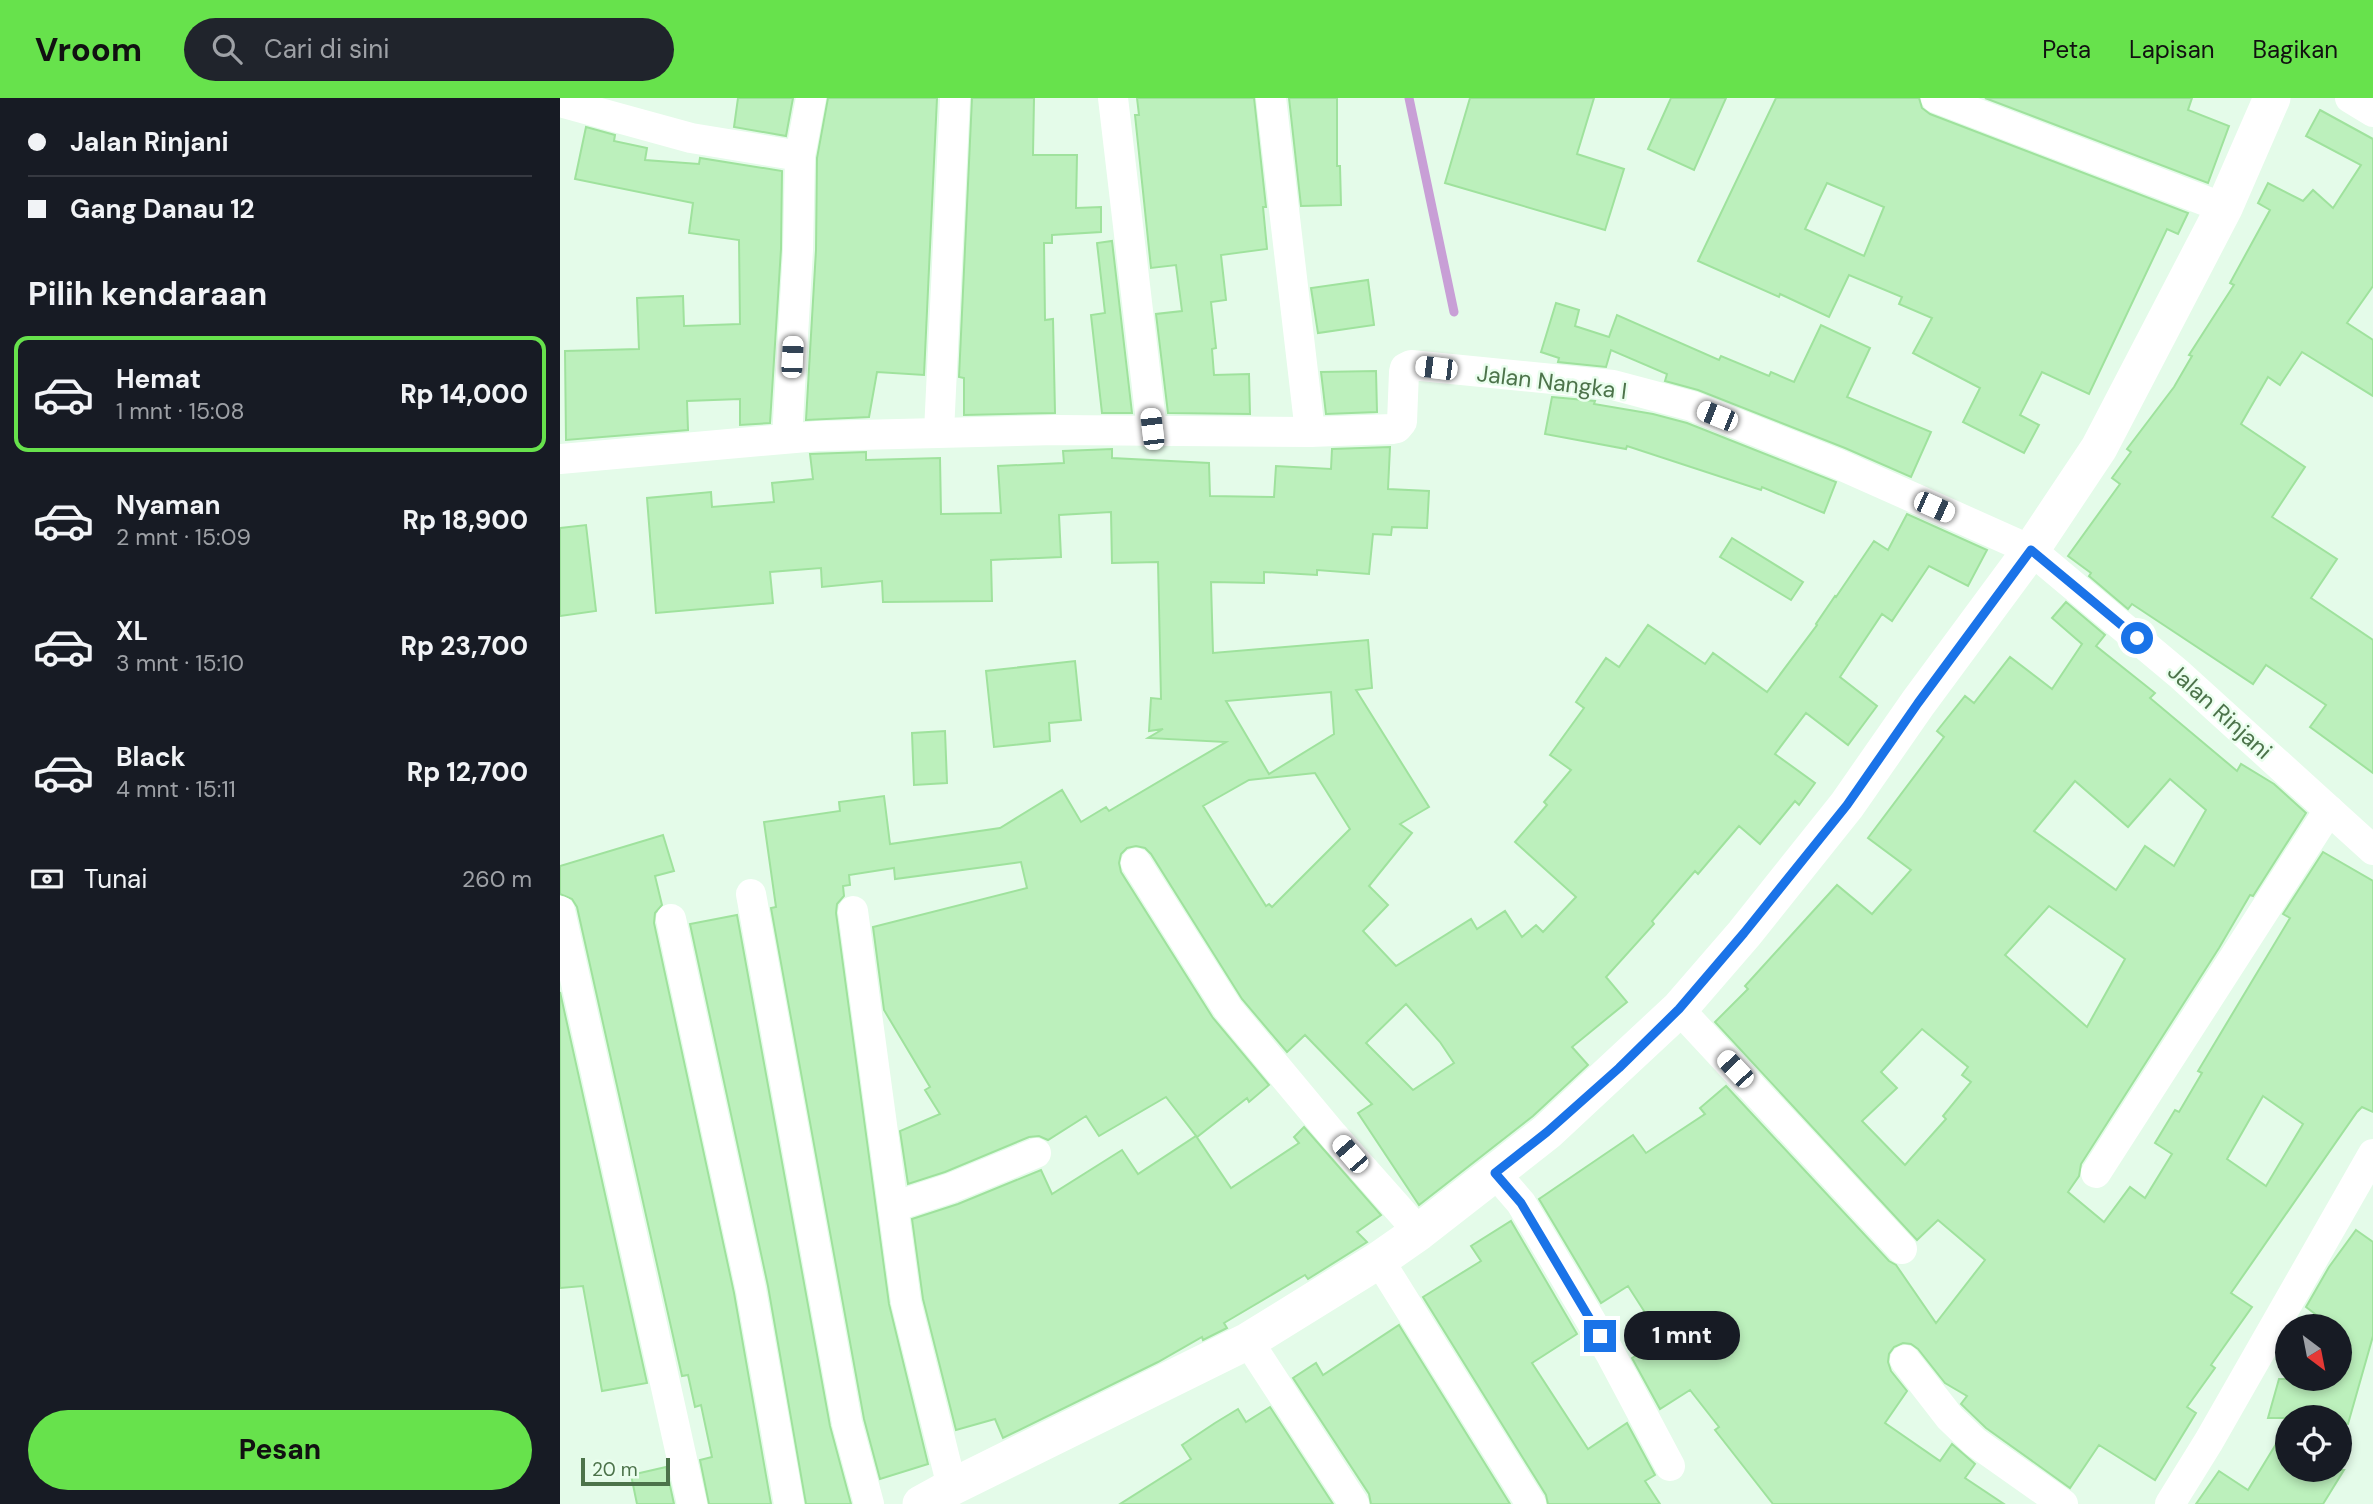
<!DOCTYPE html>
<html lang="id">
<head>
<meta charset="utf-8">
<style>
	body { margin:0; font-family:"DM Sans",sans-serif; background:#20242c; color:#f1f3f6; height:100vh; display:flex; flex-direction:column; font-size:26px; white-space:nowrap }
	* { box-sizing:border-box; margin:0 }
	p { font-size:23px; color:#9ea1a6 }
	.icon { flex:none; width:38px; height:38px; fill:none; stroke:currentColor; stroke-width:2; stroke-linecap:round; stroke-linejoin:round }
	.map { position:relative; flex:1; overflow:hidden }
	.drawer { display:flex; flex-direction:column; background:#171b24; width:560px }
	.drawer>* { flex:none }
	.banner { display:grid; align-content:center; height:154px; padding:0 28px; background:#171b24 }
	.needle { width:46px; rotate:148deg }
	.tools { position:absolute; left:1715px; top:1216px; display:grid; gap:14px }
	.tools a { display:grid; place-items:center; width:77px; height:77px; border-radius:50%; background:#171b24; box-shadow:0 4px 10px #0003; font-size:35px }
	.scale { position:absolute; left:21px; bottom:18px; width:89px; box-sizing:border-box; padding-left:7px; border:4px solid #4c734a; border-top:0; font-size:19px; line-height:24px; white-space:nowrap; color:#4c734a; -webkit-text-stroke:5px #eafeee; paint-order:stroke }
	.end { position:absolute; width:32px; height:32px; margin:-16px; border:9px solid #1a73e8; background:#fff; box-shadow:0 0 0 4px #fff }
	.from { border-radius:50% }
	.bubble { position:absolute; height:49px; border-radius:24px; background:#171b24; box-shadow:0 4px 10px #0003; font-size:23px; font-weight:800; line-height:49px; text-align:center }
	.car { position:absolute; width:21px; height:42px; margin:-21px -10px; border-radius:9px; box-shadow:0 0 5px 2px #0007; background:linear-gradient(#fff 24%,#345 0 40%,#fff 0 76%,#345 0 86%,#fff 0) }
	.banner b { display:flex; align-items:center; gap:24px; height:66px; font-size:26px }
	.banner b+b { border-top:2px solid #363941 }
	.banner i { width:18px; height:18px; background:#f1f3f6 }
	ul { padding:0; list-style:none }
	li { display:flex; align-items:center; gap:21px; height:116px; margin:0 14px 10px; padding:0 14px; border:4px solid transparent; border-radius:14px }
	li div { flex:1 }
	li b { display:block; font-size:26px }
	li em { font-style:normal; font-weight:800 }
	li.current { border-color:#67e24c }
	li>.icon { width:63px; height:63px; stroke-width:1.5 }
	h2 { padding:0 28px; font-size:32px; line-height:84px }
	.pay { display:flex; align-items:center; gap:18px; height:77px; padding:0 28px; font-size:26px }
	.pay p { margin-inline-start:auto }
	.button { display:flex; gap:14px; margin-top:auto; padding:14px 28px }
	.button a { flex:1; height:80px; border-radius:42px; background:#67e24c; color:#111; font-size:28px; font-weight:800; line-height:80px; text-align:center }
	header { display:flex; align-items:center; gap:42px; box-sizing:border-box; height:98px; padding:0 35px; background:#67e24c; color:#111 }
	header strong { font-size:33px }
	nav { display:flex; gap:38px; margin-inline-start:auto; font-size:24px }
	.search { width:490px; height:63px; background:#20242c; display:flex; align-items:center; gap:18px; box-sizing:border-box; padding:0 24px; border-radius:38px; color:#9ea1a6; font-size:26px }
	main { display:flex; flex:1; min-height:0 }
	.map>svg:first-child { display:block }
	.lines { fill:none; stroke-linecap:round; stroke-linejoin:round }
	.stream { stroke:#c89fd6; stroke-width:9 }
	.building { fill:#bcf0bc; stroke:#9fe29d; stroke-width:2; fill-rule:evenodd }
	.minor { stroke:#fff; stroke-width:30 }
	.tertiary { stroke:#fff; stroke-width:37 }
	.route { stroke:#1a73e8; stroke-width:9 }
	.labels { text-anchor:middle; stroke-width:5; stroke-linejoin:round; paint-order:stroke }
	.street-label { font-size:23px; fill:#4c734a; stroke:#eafeee }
</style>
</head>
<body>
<header>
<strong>Vroom</strong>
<div class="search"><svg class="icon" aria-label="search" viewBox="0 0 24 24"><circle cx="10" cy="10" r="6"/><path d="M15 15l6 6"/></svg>Cari di sini</div>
<nav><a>Peta</a><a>Lapisan</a><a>Bagikan</a></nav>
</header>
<main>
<section class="drawer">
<div class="banner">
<b><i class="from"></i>Jalan Rinjani</b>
<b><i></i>Gang Danau 12</b>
</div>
<h2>Pilih kendaraan</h2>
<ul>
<li class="current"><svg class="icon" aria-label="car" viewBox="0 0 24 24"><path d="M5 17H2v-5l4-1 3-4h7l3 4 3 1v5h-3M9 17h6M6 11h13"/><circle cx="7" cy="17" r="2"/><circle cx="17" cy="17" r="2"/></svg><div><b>Hemat</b><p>1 mnt · 15:08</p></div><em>Rp 14,000</em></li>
<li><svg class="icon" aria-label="car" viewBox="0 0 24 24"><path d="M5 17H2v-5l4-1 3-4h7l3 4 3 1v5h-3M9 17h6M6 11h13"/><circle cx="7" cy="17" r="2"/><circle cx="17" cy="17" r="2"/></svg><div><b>Nyaman</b><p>2 mnt · 15:09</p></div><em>Rp 18,900</em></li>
<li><svg class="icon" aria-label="car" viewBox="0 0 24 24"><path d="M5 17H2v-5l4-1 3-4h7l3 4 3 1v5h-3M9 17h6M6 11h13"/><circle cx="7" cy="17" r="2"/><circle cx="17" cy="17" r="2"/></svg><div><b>XL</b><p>3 mnt · 15:10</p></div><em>Rp 23,700</em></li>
<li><svg class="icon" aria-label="car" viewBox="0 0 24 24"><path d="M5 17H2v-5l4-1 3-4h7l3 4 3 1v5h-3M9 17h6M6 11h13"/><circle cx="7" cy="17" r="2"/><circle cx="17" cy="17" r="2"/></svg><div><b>Black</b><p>4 mnt · 15:11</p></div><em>Rp 12,700</em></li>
</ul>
<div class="pay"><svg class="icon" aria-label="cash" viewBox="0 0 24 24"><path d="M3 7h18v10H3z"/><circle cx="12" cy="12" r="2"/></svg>Tunai<p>260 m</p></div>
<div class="button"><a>Pesan</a></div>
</section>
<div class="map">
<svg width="1813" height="1406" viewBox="0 0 1813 1406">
	<rect width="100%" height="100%" fill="#e4fbe9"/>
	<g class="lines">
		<!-- stream -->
		<path class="stream" d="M849 0 894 214"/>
	</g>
	<!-- building -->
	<g class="building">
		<path d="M178 0H233L226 38 174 29Z"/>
		<path d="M268 0H377L364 277 317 274 309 319 246 322 256 152 257 60Z"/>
		<path d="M412 0H474L473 57H517L516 110 541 109V134L492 137V145H484L485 222 493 221 495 315 404 317V280L399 279Z"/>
		<path d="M577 0H694L706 109H703L707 151 661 157 666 202 651 204 656 250 652 251 654 277 689 276 690 316 608 315 596 216 622 213 616 167 591 170 575 17H579Z"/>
		<path d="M729 0H777V68H780L781 107 741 108Z"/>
		<path d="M910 0H1034L1017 56 1064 71 1045 132 885 85Z"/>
		<path d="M1111 0H1166L1134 72 1088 51Z"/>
		<path d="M1216 0H1359L1362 10 1370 16 1628 115 1618 136 1607 131 1529 296 1482 274 1460 317 1479 327 1464 355 1403 324 1420 290 1353 255 1372 220 1339 206 1342 199 1289 177 1269 219 1220 196 1219 199 1138 163ZM1267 85 1324 109 1304 158 1245 131Z"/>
		<path d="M1425 0H1632L1628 12 1669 28 1648 85Z"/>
		<path d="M1760 12 1813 41V188L1787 225 1813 242V298L1742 254 1720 287 1708 279 1681 326 1745 369 1712 419 1777 461 1751 500 1813 542V675L1750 629 1766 607 1706 567 1693 586 1572 506 1568 511 1529 478 1531 475 1508 458 1560 386 1552 380 1571 354 1567 351 1614 289 1632 258 1629 257 1674 187 1670 185 1710 112 1698 105 1708 85 1743 103 1753 92 1773 110 1801 67 1746 38Z"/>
		<path d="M26 29 55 37 54 43 87 50 85 62 139 66 140 60 222 73 221 151 210 325 180 327V301L127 303 128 332 6 342 5 253 79 251 77 200 123 198 124 228 180 226 179 142 129 135 133 105 15 81Z"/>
		<path d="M552 143 572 315H542L531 217 545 215 537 145Z"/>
		<path d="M808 182 814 227 758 235 751 190Z"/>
		<path d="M996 205 1019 212 1015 228 1049 239 1057 217 1159 262 1161 258 1209 278 1211 274 1234 284 1261 227 1310 250 1287 299 1371 334 1351 379 1285 350 1138 292 1105 283 1107 276 1051 252 1046 269 998 264 999 260 981 254Z"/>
		<path d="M816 273 817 314 766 316 761 274Z"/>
		<path d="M992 299 1035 303 1034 306 1093 316 1127 325 1276 384 1264 415 1202 389 1201 392 1067 348 1066 351 985 336Z"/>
		<path d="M830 349 828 391 869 393 867 430 832 429 831 437 813 436 809 476 757 472V477L704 474V485L651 484 653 555 808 542 812 590 796 592 869 709 840 726 852 735 809 788 828 807 803 833 836 868 911 821 917 831 945 813 962 839 976 827 983 834 1016 799 955 744 987 707 984 704 1011 672 990 657 1024 610 1016 604 1046 560 1059 569 1088 527 1145 566 1153 555 1207 594 1257 527 1256 526 1275 498 1276 499 1314 443 1328 452 1347 416 1427 452 1408 488 1369 468 1332 523 1322 516 1280 579 1317 608 1288 647 1246 615 1215 656 1255 685 1239 707 1235 703 1200 746 1179 728 1138 776 1135 773 1092 823 1094 826 1046 879 1067 904 1012 949 1028 967 973 1018 859 1107 798 1015 812 1006 745 937 727 954 682 901 591 756 585 750 576 748 567 750 561 756 559 765 561 774 653 920 709 987 689 1004 687 1000 637 1039 606 999 539 1038 526 1018 488 1042 479 1038 469 1039 385 1074 348 1086 340 1033 380 1016 365 992 370 989 324 912 313 829 467 790 461 764 335 781 334 770 289 777 290 787 283 788 284 798 277 806 276 815 329 1206 368 1366 320 1381 304 1321 211 810 216 809 204 724 280 713 279 704 324 698 330 746 440 730 502 692 521 724 546 709 549 713 666 644 588 640 603 631 589 633 591 600 601 601 598 464 552 465 551 414 499 417 501 459 431 462 432 503 323 504 322 483 262 489 261 470 210 474 213 505 96 515 87 400 151 394 152 409 214 404 212 385 253 381 250 356 306 354V362L380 360 381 416 441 415 438 368 504 365 503 353 552 351V360L649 365 650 398 714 399 716 368 771 371 772 351ZM771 594 774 636 709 676 666 603ZM755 675 790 731 712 809 709 806 706 808 643 708 689 682ZM846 906 880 944 894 965 853 992 806 945Z"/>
		<path d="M26 427 36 513 0 518V430Z"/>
		<path d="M1172 440 1243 484 1231 502 1160 459Z"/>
		<path d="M1506 504 1545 537 1536 548 1595 595 1590 600 1677 673 1681 666 1714 686 1746 715 1693 798 1690 797 1659 850 1521 1066 1519 1078 1508 1094 1544 1124 1570 1089 1585 1100 1612 1056 1595 1045 1615 1012 1619 1014 1642 975 1638 973 1730 820 1723 816 1763 754 1813 783V1014L1802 1009 1797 1014 1671 1195 1692 1209 1651 1267 1655 1270 1627 1309 1636 1315 1595 1382 1539 1347 1510 1390 1426 1330 1401 1306 1407 1298 1385 1285 1358 1251 1351 1246 1343 1245 1334 1249 1329 1256 1328 1264 1331 1273 1347 1293 1325 1325 1380 1363 1392 1346 1415 1366 1405 1380 1444 1406H1213L1155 1332 1159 1329 1130 1292 1100 1311 1072 1260 1102 1241 1068 1188 1041 1205 979 1101 1073 1037 1086 1055 1145 1016 1140 1010 1166 988 1329 1163 1336 1167 1376 1225 1425 1162 1378 1122 1357 1142 1155 924 1188 891 1185 888 1277 787 1312 816 1351 772 1308 740 1384 639 1377 633 1405 598 1414 605 1450 559 1492 591 1522 546 1492 520ZM1610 681 1646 712 1614 768 1585 748 1556 792 1474 733 1515 683 1568 729ZM1489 808 1565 861 1527 929 1445 857ZM1362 931 1408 969 1402 977 1411 984 1383 1018 1386 1021 1345 1067 1302 1023 1337 990 1321 974ZM1703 998 1743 1026 1706 1088 1667 1061Z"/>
		<path d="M515 563 521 622 489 625 490 643 434 649 426 573Z"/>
		<path d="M385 633 387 685 354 687 352 635Z"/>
		<path d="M103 737 114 773 95 778 102 807 95 815 94 825 174 1195 211 1406H149L140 1362 152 1359 141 1307 135 1309 128 1277 122 1278 17 809 12 801 0 796V768Z"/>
		<path d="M177 817 270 1328 291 1406H246L208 1188 130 826Z"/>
		<path d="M0 894 87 1285 42 1293 23 1188 0 1190Z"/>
		<path d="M744 1029 821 1117 797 1134 807 1144 748 1181 745 1177 664 1225 667 1230 643 1242 642 1239 598 1264 443 1340 435 1321 396 1332 363 1201 352 1121 398 1106 481 1072 492 1096 562 1052 578 1076 636 1038 671 1090 739 1045 734 1039Z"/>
		<path d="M951 1123 1017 1236 972 1265 1028 1351 1067 1325 1095 1377 1085 1383 1100 1406H988L986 1397 863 1199 921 1163 911 1148Z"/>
		<path d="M1796 1132 1813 1144V1238L1788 1326 1780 1325V1320H1708L1719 1281H1780V1228H1771L1746 1209 1769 1169Z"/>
		<path d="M839 1227 950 1406H811L809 1396 733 1280 756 1265 763 1277Z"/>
		<path d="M710 1309 773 1406H560L631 1361 622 1347 655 1325 678 1311 686 1324Z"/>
		<path d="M1727 1328V1372H1784L1763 1406H1636L1659 1373 1688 1392Z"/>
		<path d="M106 1369 114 1406H77L71 1377Z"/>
	</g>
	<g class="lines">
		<!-- minor -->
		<g class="minor">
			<path d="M553 0 592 332"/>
			<path d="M711 0 750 334"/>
			<path d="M1376 0 1664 110"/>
			<path d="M1790 0 1813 14"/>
			<path d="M0 4 131 40 240 58"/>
			<path d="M379 334 395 0"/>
			<path d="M227 340 238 152 240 58 251 0"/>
			<path d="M0 361 258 338 496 332 750 334 832 331 837 330 842 324 844 274 845 270 851 267 1053 287 1132 308 1278 366 1471 452 1619 576 1813 752"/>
			<path d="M576 765 668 911 773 1037 859 1134"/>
			<path d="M191 796 287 1325 309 1406"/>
			<path d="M0 813 132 1406"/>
			<path d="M293 813 346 1204 392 1389"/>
			<path d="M111 821 191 1192 229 1406"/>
			<path d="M1119 911 1342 1151"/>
			<path d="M935 1075 961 1105 1050 1255 1110 1368"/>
			<path d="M1536 1075 1769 712"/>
			<path d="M333 1109 391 1090 476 1055"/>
			<path d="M819 1162 971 1406"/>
			<path d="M688 1243 794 1406"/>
			<path d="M1345 1262 1390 1320 1415 1344 1503 1406"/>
			<path d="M1610 1406 1649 1343 1813 1056"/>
		</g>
		<!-- tertiary -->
		<path class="tertiary" d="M361 1406 392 1389 688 1243 819 1162 859 1134 987 1034 1119 911 1184 836 1287 707 1358 605 1471 452 1539 350 1664 110 1712 0"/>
	</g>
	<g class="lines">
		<!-- route -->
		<path class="route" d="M1040 1238 961 1105 935 1075 987 1034 1059 970 1119 911 1184 835 1287 707 1358 605 1471 452 1577 540"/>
	</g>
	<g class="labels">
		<!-- street labels -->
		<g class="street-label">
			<text transform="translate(992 284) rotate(7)" y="8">Jalan Nangka I</text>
			<text transform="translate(1660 613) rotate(42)" y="8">Jalan Rinjani</text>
		</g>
	</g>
</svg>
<div class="tools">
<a><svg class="needle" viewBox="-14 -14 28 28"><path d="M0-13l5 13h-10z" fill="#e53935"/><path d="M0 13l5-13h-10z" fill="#9ea1a6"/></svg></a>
<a><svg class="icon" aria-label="locate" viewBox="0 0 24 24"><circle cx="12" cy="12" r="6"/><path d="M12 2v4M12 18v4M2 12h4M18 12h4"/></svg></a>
</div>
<div class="scale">20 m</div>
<i class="end from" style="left:1577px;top:540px"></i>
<i class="end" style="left:1040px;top:1238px"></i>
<div class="bubble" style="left:1064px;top:1213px;width:116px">1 mnt</div>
<i class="car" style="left:232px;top:259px;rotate:3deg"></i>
<i class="car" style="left:876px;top:270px;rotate:277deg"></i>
<i class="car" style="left:1157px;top:318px;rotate:292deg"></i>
<i class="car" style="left:592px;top:331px;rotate:353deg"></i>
<i class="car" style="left:1374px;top:409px;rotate:114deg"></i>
<i class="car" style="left:1175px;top:971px;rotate:317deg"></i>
<i class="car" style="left:790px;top:1056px;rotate:319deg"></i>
</div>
</main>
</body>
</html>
